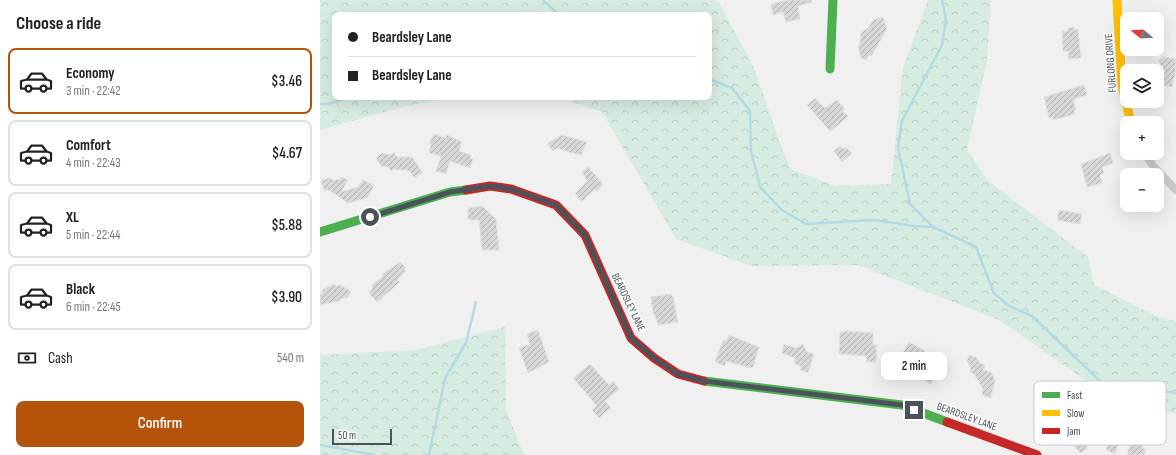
<!DOCTYPE html>
<html lang="en">
<head>
<meta charset="utf-8">
<style>
	body { margin:0; font-family:"Sofia Sans Condensed",sans-serif; background:#f2f2f2; color:#222; height:100vh; display:flex; flex-direction:column; font-size:15px; white-space:nowrap }
	* { box-sizing:border-box; margin:0 }
	p { font-size:13px; color:#767676 }
	.icon { flex:none; width:22px; height:22px; fill:none; stroke:currentColor; stroke-width:2; stroke-linecap:round; stroke-linejoin:round }
	.map { position:relative; flex:1; overflow:hidden }
	.sheet { display:flex; flex-direction:column; background:#fff; width:320px }
	.sheet>* { flex:none }
	.guide { position:absolute; left:12px; top:12px; width:380px; height:88px; border-radius:8px; box-shadow:0 4px 16px #0002; display:grid; align-content:center; height:88px; padding:0 16px; background:#fff }
	.needle { width:26px; rotate:288deg }
	.tools { position:absolute; left:800px; top:12px; display:grid; gap:8px }
	.tools a { display:grid; place-items:center; width:44px; height:44px; border-radius:8px; background:#fff; box-shadow:0 4px 16px #0002; font-size:20px }
	.scale { position:absolute; left:12px; bottom:10px; width:60px; box-sizing:border-box; padding-left:4px; border:2px solid #4a525a; border-top:0; font-size:11px; line-height:14px; white-space:nowrap; color:#4a525a; -webkit-text-stroke:3px #fff; paint-order:stroke }
	.end { position:absolute; width:18px; height:18px; margin:-9px; border:5px solid #4a525a; background:#fff; box-shadow:0 0 0 2px #fff }
	.from { border-radius:50% }
	.bubble { position:absolute; height:28px; border-radius:8px; background:#fff; box-shadow:0 4px 16px #0002; font-size:13px; font-weight:600; line-height:28px; text-align:center }
	.guide b { display:flex; align-items:center; gap:14px; height:38px; font-size:15px }
	.guide b+b { border-top:1px solid #e0e0e0 }
	.guide i { width:10px; height:10px; background:#222 }
	ul { padding:0; list-style:none }
	li { display:flex; align-items:center; gap:12px; height:66px; margin:0 8px 6px; padding:0 8px; border:2px solid #e0e0e0; border-radius:8px }
	li div { flex:1 }
	li b { display:block; font-size:15px }
	li em { font-style:normal; font-weight:600 }
	li.current { border-color:#b45309 }
	li>.icon { width:36px; height:36px; stroke-width:1.5 }
	h2 { padding:0 16px; font-size:18px; line-height:48px }
	.pay { display:flex; align-items:center; gap:10px; height:44px; padding:0 16px; font-size:15px }
	.pay p { margin-inline-start:auto }
	.primary-button { display:flex; gap:8px; margin-top:auto; padding:8px 16px }
	.primary-button a { flex:1; height:46px; border-radius:8px; background:#b45309; color:#fff; font-size:16px; font-weight:600; line-height:46px; text-align:center }
	main { display:flex; flex:1; min-height:0 }
	.map>svg:first-child { display:block }
	.forest { fill:url(#forest-crowns) }
	.lines { fill:none; stroke-linecap:round; stroke-linejoin:round }
	.stream { stroke:#b1dae6; stroke-width:2.5 }
	.building { fill:url(#building-hatch); stroke:#e2e2e3 }
	.street { stroke:#c8cacc; stroke-width:8 }
	.fast { stroke:#4caf50; stroke-width:9 }
	.slow { stroke:#ffc107; stroke-width:9 }
	.jam { stroke:#c62828; stroke-width:9 }
	.route { stroke:#4a525a; stroke-width:5 }
	.labels { text-anchor:middle; stroke-width:3; stroke-linejoin:round; paint-order:stroke }
	.street-label { font-size:11px; fill:#4a525a; stroke:#fff }
	.key { fill:#fff; stroke:#c9cbce; stroke-width:1 }
	.key-label { font-size:11px; fill:#4a525a }
</style>
</head>
<body>
<main>
<section class="sheet">
<h2>Choose a ride</h2>
<ul>
<li class="current"><svg class="icon" aria-label="car" viewBox="0 0 24 24"><path d="M5 17H2v-5l4-1 3-4h7l3 4 3 1v5h-3M9 17h6M6 11h13"/><circle cx="7" cy="17" r="2"/><circle cx="17" cy="17" r="2"/></svg><div><b>Economy</b><p>3 min · 22:42</p></div><em>$3.46</em></li>
<li><svg class="icon" aria-label="car" viewBox="0 0 24 24"><path d="M5 17H2v-5l4-1 3-4h7l3 4 3 1v5h-3M9 17h6M6 11h13"/><circle cx="7" cy="17" r="2"/><circle cx="17" cy="17" r="2"/></svg><div><b>Comfort</b><p>4 min · 22:43</p></div><em>$4.67</em></li>
<li><svg class="icon" aria-label="car" viewBox="0 0 24 24"><path d="M5 17H2v-5l4-1 3-4h7l3 4 3 1v5h-3M9 17h6M6 11h13"/><circle cx="7" cy="17" r="2"/><circle cx="17" cy="17" r="2"/></svg><div><b>XL</b><p>5 min · 22:44</p></div><em>$5.88</em></li>
<li><svg class="icon" aria-label="car" viewBox="0 0 24 24"><path d="M5 17H2v-5l4-1 3-4h7l3 4 3 1v5h-3M9 17h6M6 11h13"/><circle cx="7" cy="17" r="2"/><circle cx="17" cy="17" r="2"/></svg><div><b>Black</b><p>6 min · 22:45</p></div><em>$3.90</em></li>
</ul>
<div class="pay"><svg class="icon" aria-label="cash" viewBox="0 0 24 24"><path d="M3 7h18v10H3z"/><circle cx="12" cy="12" r="2"/></svg>Cash<p>540 m</p></div>
<div class="primary-button"><a>Confirm</a></div>
</section>
<div class="map">
<svg width="856" height="455" viewBox="0 0 856 455">
	<defs>
		<pattern id="forest-crowns" width="20" height="18" patternUnits="userSpaceOnUse"><rect width="20" height="18" fill="#d7ece0"/><path d="M2 6a3 3 0 1 1 6 0M12 15a3 3 0 1 1 6 0" fill="none" stroke="#baccc2"/></pattern>
		<pattern id="building-hatch" width="6" height="6" patternUnits="userSpaceOnUse"><rect width="6" height="6" fill="#d6d7d8"/><path d="M-1 1l2-2M0 6l6-6M5 7l2-2" fill="none" stroke="#b0b1b2"/></pattern>
	</defs>
	<rect width="100%" height="100%" fill="#f0f0f0"/>
	<!-- forest -->
	<g class="forest">
		<path d="M0 0H395L399 2 434 68 461 146 471 169 515 186 571 184 583 67 608 0H671L667 61 647 149 667 180 768 257 774 285 838 317 856 321V413L808 410 679 320 538 265 431 266 356 239 282 112 238 97H389V15H15V97H136L86 106 0 130Z"/>
		<path d="M185 327 186 410 204 455H0V352L2 355 95 350Z"/>
	</g>
	<g class="lines">
		<!-- stream -->
		<g class="stream">
			<path d="M223 0 239 15"/>
			<path d="M389 79 412 88 430 111 431 151 440 187 462 210 486 224 555 220 594 226 613 227 656 247 674 293 689 306 712 316 780 381 802 391 837 390 856 393"/>
			<path d="M0 104H8L31 97"/>
			<path d="M613 227 590 204 578 148 582 121 622 45 626 20 622 0"/>
			<path d="M0 445 55 455"/>
			<path d="M109 455 125 378 146 343 156 302"/>
		</g>
	</g>
	<!-- building -->
	<g class="building">
		<path d="M468 0H491L492 2 478 6 480 19 466 22 463 12 453 15 451 4Z"/>
		<path d="M563 17 567 29 552 55 548 56 546 60 541 58 538 47 540 43 541 33 548 28 553 20Z"/>
		<path d="M754 27V30L758 29 761 58 749 59 748 51 743 52 742 31H748V28Z"/>
		<path d="M844 57 856 59 855 77H854L852 87 837 84V73L840 72 841 66 838 61Z"/>
		<path d="M764 85 767 95 753 99 756 110H754L755 114 733 120V117L729 118 724 97Z"/>
		<path d="M495 98 505 108 517 100 525 109 522 111 528 116 511 131 509 130 487 105Z"/>
		<path d="M114 134 126 138 127 135 142 142 139 151 151 155 150 158 153 159 150 168 130 161 126 174 116 171 121 156 109 153 111 145 109 144Z"/>
		<path d="M242 135 267 142 261 155 248 152 238 148 232 151 228 143Z"/>
		<path d="M520 146 522 148H527L532 153 522 162 514 151Z"/>
		<path d="M74 152 77 157H92L103 173 94 178 90 171 74 169 71 171 68 167 61 166 56 158 62 153 71 155Z"/>
		<path d="M790 153 793 163 782 167 784 173 780 175 782 183 767 187 761 164Z"/>
		<path d="M268 167 283 184 277 191 274 190 266 197V199L261 201 255 194 267 181 262 172Z"/>
		<path d="M21 177 28 180 21 192 38 187 43 180 54 185 53 188 47 198 28 203 9 190 4 191 1 180 9 178 15 181 16 179 19 180Z"/>
		<path d="M162 206 176 219 179 250H162L159 220H149L148 218V208Z"/>
		<path d="M739 210 762 214 760 224 737 220Z"/>
		<path d="M80 262 86 268 84 269 86 271 77 280 80 282 57 302 49 293 53 288 51 286 63 276 62 274Z"/>
		<path d="M14 284 15 286 20 285 31 291 28 297 19 299 20 301 0 305V294H3L2 290Z"/>
		<path d="M351 294 353 297 358 322 338 325 335 315 333 314 331 297Z"/>
		<path d="M218 330 229 362 208 373 199 348 210 344 207 334Z"/>
		<path d="M527 331 553 333V345H557L556 362H546L547 356 519 354 520 332Z"/>
		<path d="M409 335 439 347 433 367 430 368 406 361 405 366 395 362 403 340 406 341Z"/>
		<path d="M589 342 612 355 607 366 618 372 611 384 577 363Z"/>
		<path d="M464 344 476 348 483 344 487 352 494 354 488 373 480 370 481 366 474 363 475 358 462 353Z"/>
		<path d="M649 355 656 357 660 363 665 365 663 370 671 372 675 380 671 398 662 395 663 389 654 374 650 372 651 368 647 361Z"/>
		<path d="M270 364 289 385 293 381 299 389 285 401 291 408 279 418 272 410 277 406 253 378Z"/>
		<path d="M729 422 751 425 753 424 768 448 760 453 753 444 729 438 725 432 731 426Z"/>
		<path d="M803 432 795 454 788 451 786 449 791 436Z"/>
		<path d="M812 438 823 444 822 447 826 450 824 455H807Z"/>
	</g>
	<g class="lines">
		<!-- street -->
		<path class="street" d="M824 153 834 167 856 190"/>
		<!-- fast -->
		<g class="fast">
			<path d="M510 69 513 0"/>
			<path d="M0 232 130 192 146 190"/>
			<path d="M384 381 582 405 627 422"/>
		</g>
		<!-- slow -->
		<path class="slow" d="M797 0 802 85 811 123"/>
		<!-- jam -->
		<g class="jam">
			<path d="M146 190 170 186 191 189 236 205 265 235 311 338 334 358 358 374 384 381"/>
			<path d="M627 422 717 455"/>
		</g>
	</g>
	<g class="lines">
		<!-- route -->
		<path class="route" d="M50 217 130 192 170 186 191 189 236 205 265 235 311 338 334 358 358 374 384 381 582 405 594 410"/>
	</g>
	<g class="labels">
		<!-- street labels -->
		<g class="street-label">
			<text transform="translate(790 63) rotate(-94)" y="4">FURLONG DRIVE</text>
			<text transform="translate(309 302) rotate(64)" y="4">BEARDSLEY LANE</text>
			<text transform="translate(647 416) rotate(20)" y="4">BEARDSLEY LANE</text>
		</g>
	</g>
	<!-- legend -->
	<rect x="714" y="381" width="132" height="64" rx="6" class="key"/>
	<rect x="722" y="392" width="18" height="6" fill="#4caf50"/>
	<rect x="722" y="410" width="18" height="6" fill="#ffc107"/>
	<rect x="722" y="428" width="18" height="6" fill="#c62828"/>
	<g class="key-label">
		<text x="747" y="399">Fast</text>
		<text x="747" y="417">Slow</text>
		<text x="747" y="435">Jam</text>
	</g>
</svg>
<div class="tools">
<a><svg class="needle" viewBox="-14 -14 28 28"><path d="M0-13l5 13h-10z" fill="#e53935"/><path d="M0 13l5-13h-10z" fill="#767676"/></svg></a>
<a><svg class="icon" aria-label="layers" viewBox="0 0 24 24"><path d="M12 4l9 5-9 5-9-5zM3 14l9 5 9-5"/></svg></a>
<a>+</a>
<a>−</a>
</div>
<div class="scale">50 m</div>
<i class="end from" style="left:50px;top:217px"></i>
<i class="end" style="left:594px;top:410px"></i>
<div class="bubble" style="left:561px;top:352px;width:66px">2 min</div>
<div class="guide">
<b><i class="from"></i>Beardsley Lane</b>
<b><i></i>Beardsley Lane</b>
</div>
</div>
</main>
</body>
</html>
